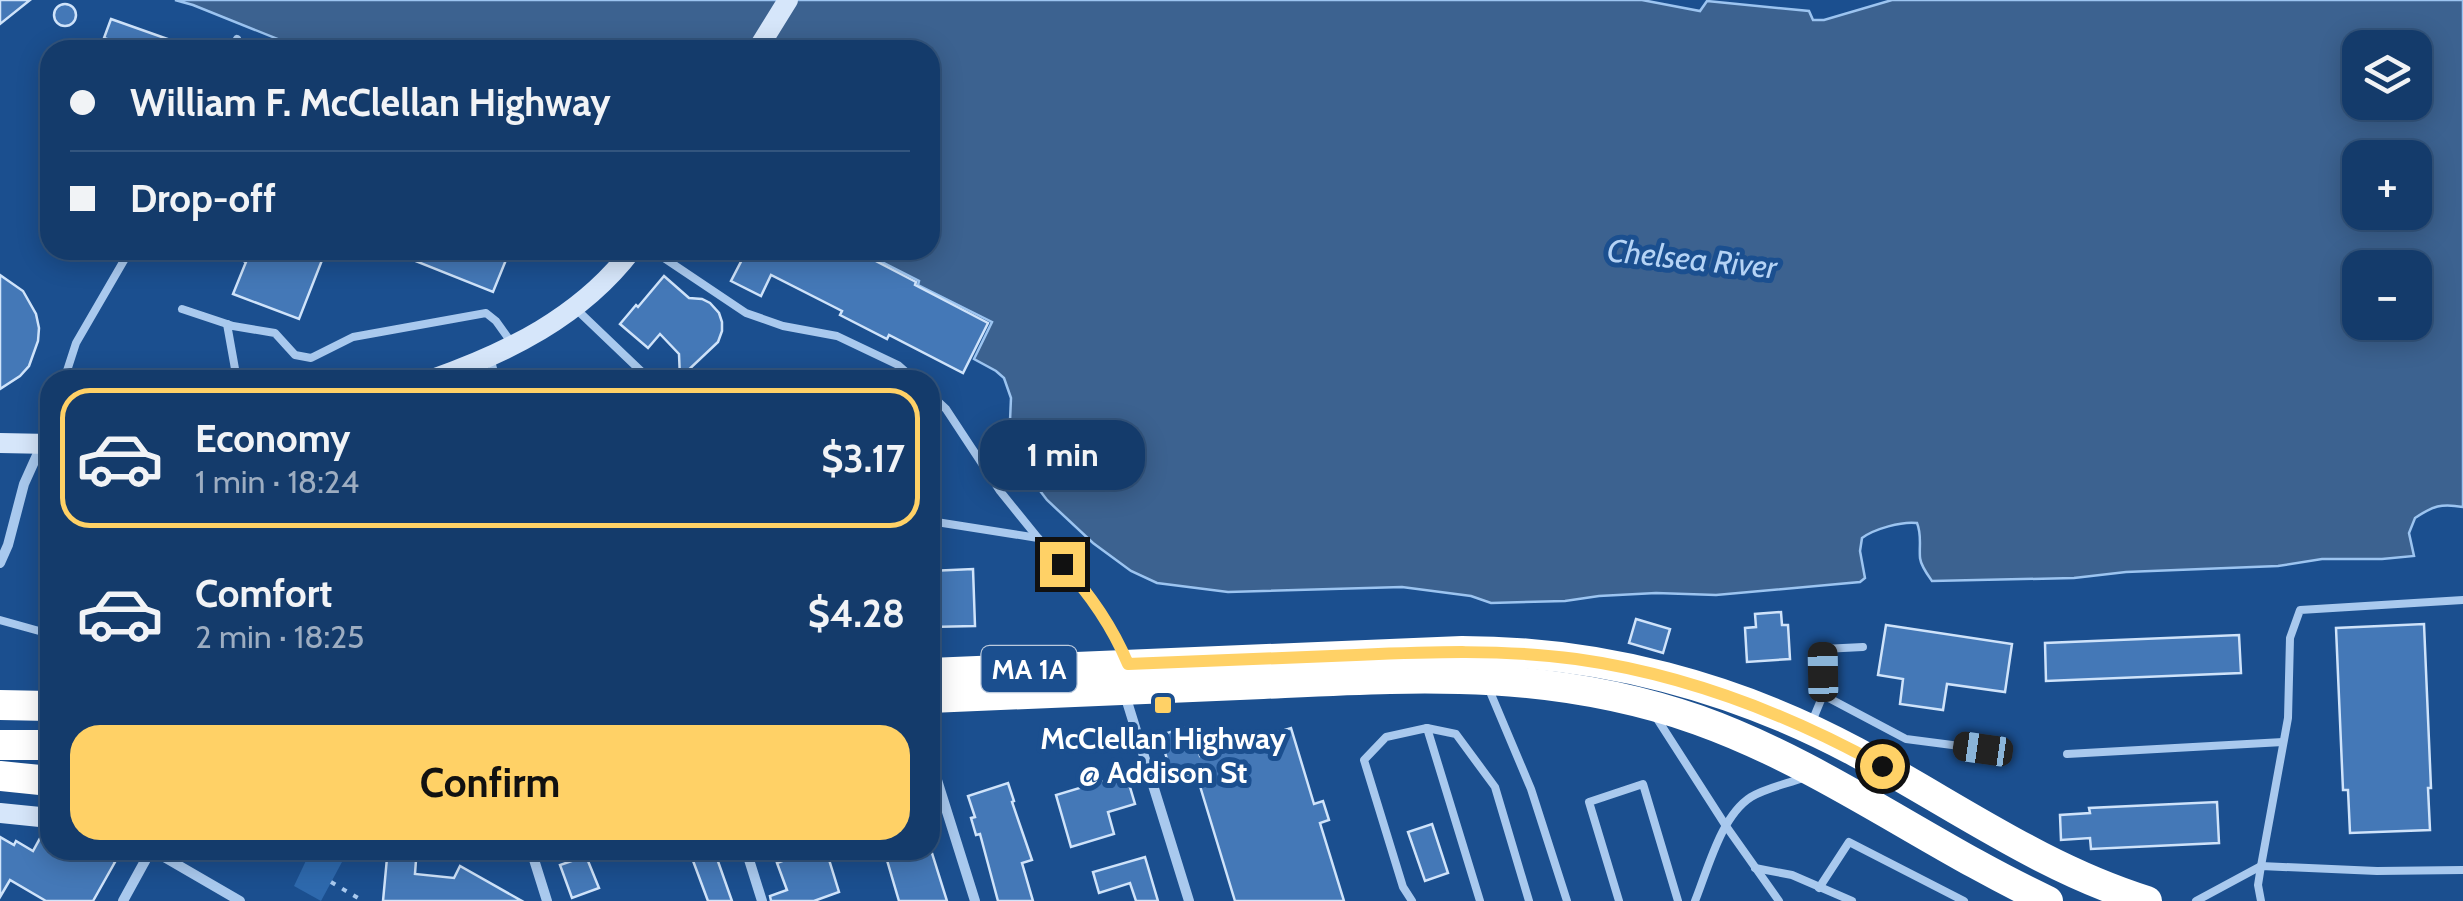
<!DOCTYPE html>
<html lang="en">
<head>
<meta charset="utf-8">
<style>
	body { margin:0; font-family:Cabin,sans-serif; background:#214673; color:#f1f3f6; height:100vh; display:flex; flex-direction:column; font-size:38px; white-space:nowrap }
	* { box-sizing:border-box; margin:0 }
	p { font-size:32px; color:#9dadc1 }
	.icon { flex:none; width:55px; height:55px; fill:none; stroke:currentColor; stroke-width:2; stroke-linecap:round; stroke-linejoin:round }
	.map { position:relative; flex:1; overflow:hidden }
	.drawer { position:absolute; left:40px; top:370px; width:900px; height:490px; display:flex; flex-direction:column; background:#143b6b; border-radius:30px; box-shadow:0 5px 25px #0003,0 0 0 2px #33557e }
	.drawer>* { flex:none }
	.banner { position:absolute; left:40px; top:40px; width:900px; height:220px; border-radius:30px; box-shadow:0 5px 25px #0003,0 0 0 2px #33557e; display:grid; align-content:center; height:220px; padding:0 30px; background:#143b6b }
	.controls { position:absolute; left:2342px; top:30px; display:grid; gap:20px }
	.controls a { display:grid; place-items:center; width:90px; height:90px; border-radius:20px; background:#143b6b; box-shadow:0 5px 25px #0003,0 0 0 2px #33557e; font-size:50px }
	.end { position:absolute; width:45px; height:45px; margin:-22px; border:12px solid #ffd166; background:#111; box-shadow:0 0 0 5px #111 }
	.from { border-radius:50% }
	.bubble { position:absolute; height:70px; border-radius:30px; background:#143b6b; box-shadow:0 5px 25px #0003,0 0 0 2px #33557e; font-size:32px; font-weight:800; line-height:70px; text-align:center }
	.car { position:absolute; width:30px; height:60px; margin:-30px -15px; border-radius:12px; box-shadow:0 0 8px 2px #0007; background:linear-gradient(#222 24%,#8ab4d8 0 40%,#222 0 76%,#8ab4d8 0 86%,#222 0) }
	.banner b { display:flex; align-items:center; gap:35px; height:95px; font-size:38px }
	.banner b+b { border-top:2px solid #33557e }
	.banner i { width:25px; height:25px; background:#f1f3f6 }
	ul { padding:18px 0 0; list-style:none }
	li { display:flex; align-items:center; gap:30px; height:140px; margin:0 20px 15px; padding:0 10px; border:5px solid transparent; border-radius:30px }
	li div { flex:1 }
	li b { display:block; font-size:38px }
	li em { font-style:normal; font-weight:800 }
	li.active { border-color:#ffd166 }
	li>.icon { width:90px; height:90px; stroke-width:1.5 }
	.cta { display:flex; gap:20px; margin-top:auto; padding:20px 30px }
	.cta a { flex:1; height:115px; border-radius:30px; background:#ffd166; color:#111; font-size:40px; font-weight:800; line-height:115px; text-align:center }
	.map>svg:first-child { display:block }
	.green { fill:#2e69ad }
	.water { fill:#3c6290; stroke:#9cc4f0; stroke-width:2.5; fill-rule:evenodd }
	.building { fill:#4478b7; stroke:#cfe3fa; stroke-width:2.5 }
	.lines { fill:none; stroke-linecap:round; stroke-linejoin:round }
	.path { stroke:#a9c9ee; stroke-width:4; stroke-dasharray:5 8; stroke-linecap:butt }
	.lane { stroke:#a9c9ee; stroke-width:8 }
	.street { stroke:#a9c9ee; stroke-width:10 }
	.secondary { stroke:#d6e6fa; stroke-width:20 }
	.highway { stroke:#fff; stroke-width:30 }
	.route { stroke:#ffd166; stroke-width:12 }
	.poi-dot { fill:#ffd166; stroke:#1b4f8f; stroke-width:4 }
	.labels { text-anchor:middle; stroke-width:10; stroke-linejoin:round; paint-order:stroke }
	.shield { fill:#1b4f8f; stroke:#bbcadd; stroke-width:2.5 }
	.shield-label { font-size:28px; font-weight:bold; fill:#fff }
	.poi-label { font-size:30px; font-weight:bold; fill:#fff; stroke:#1b4f8f }
	.water-label { font-size:32px; font-style:italic; fill:#b5d3f5; stroke:#1b4f8f }
</style>
</head>
<body>
<div class="map">
<svg width="2463" height="901" viewBox="0 0 2463 901">
	<rect width="100%" height="100%" fill="#1b4f8f"/>
	<!-- green -->
	<path class="green" d="M311 850H317L342 862 321 901 294 886Z"/>
	<!-- water -->
	<path class="water" d="M175 0H1642L1700 11 1707 1 1809 11 1813 20H1824L1892 0H2463V507C2441 503 2433 506 2415 518L2409 533 2414 556 2382 559H2322L2278 566 2126 572 2074 578 1932 581C1927 574 1921 566 1920 558 1919 545 1922 535 1917 523 1902 521 1874 529 1862 538L1860 551 1865 578 1860 582 1716 595 1656 593 1599 596 1565 601 1491 603 1471 596 1402 587 1228 592 1157 583 1131 571 1093 543 1047 500 1028 475 1020 458 1010 421 1011 398 1004 378 996 371 974 359 992 322 918 285 919 281 868 255 865 258 850 250H930V50H305L193 5ZM2360 48H2415V102H2360ZM2360 158H2415V212H2360ZM2360 268H2415V322H2360Z"/>
	<!-- building -->
	<g class="building">
		<path d="M0 0H30L0 24Z"/>
		<circle cx="65" cy="15" r="11"/>
		<path d="M111 19 193 48 192 50H138L104 38Z"/>
		<path d="M218 250H326L299 319 233 294 246 262Z"/>
		<path d="M388 250H510L493 292Z"/>
		<path d="M747 250H757L776 259 780 250H846L867 260 868 257 916 282 915 285 988 323 963 373 889 335 887 339 840 315 842 311 771 275 761 296 731 281Z"/>
		<path d="M0 275 23 291 36 314 39 328 38 341 29 366 20 376 0 389Z"/>
		<path d="M664 276 689 298 702 299 710 303 719 313 722 322V331L718 342 680 378 679 354 660 334 648 348 620 324 636 305 638 307Z"/>
		<path d="M973 569 975 626 930 627V571Z"/>
		<path d="M1781 612 1782 625H1788L1790 659 1747 662 1745 628 1756 627 1755 614Z"/>
		<path d="M1636 619 1670 629 1663 653 1629 643Z"/>
		<path d="M2424 624 2431 788H2428L2430 830 2350 833 2348 790H2343L2336 628Z"/>
		<path d="M1886 625 2012 644 2005 692 1947 684 1943 710 1900 704 1903 679 1878 675Z"/>
		<path d="M2239 635 2241 673 2046 681 2045 643Z"/>
		<path d="M1191 726 1200 756 1291 728 1314 804 1323 801 1329 820 1320 823 1344 901H1235L1196 773 1173 780 1160 735Z"/>
		<path d="M1126 774 1135 804 1108 812 1114 834 1071 847 1056 795Z"/>
		<path d="M1008 783 1014 801 1012 802 1032 860 1022 863 1033 901H998L980 834 976 835 971 818 975 817 968 796Z"/>
		<path d="M2217 802 2219 843 2091 849 2090 838 2061 840 2060 815 2090 813 2089 808Z"/>
		<path d="M1432 824 1448 873 1425 881 1408 832Z"/>
		<path d="M44 831 50 832V850H81L94 857 97 852 115 862 93 901H46L10 880 0 897V837L14 845 16 841 33 851Z"/>
		<path d="M689 850H714L732 901H708Z"/>
		<path d="M811 850H826L839 892 814 901H771L770 896 787 890 777 863Z"/>
		<path d="M884 850H931L947 901H899Z"/>
		<path d="M586 856 599 888 572 898 560 865Z"/>
		<path d="M1145 857 1158 901H1136L1130 883 1099 893 1093 872Z"/>
		<path d="M387 858 416 860 415 874 454 878 460 866 522 901H383Z"/>
	</g>
	<g class="lines">
		<!-- path -->
		<path class="path" d="M331 882 363 901"/>
		<!-- lane -->
		<g class="lane">
			<path d="M232 50 237 39"/>
			<path d="M652 250 746 313 783 326 837 336 898 365 915 380"/>
			<path d="M575 308 643 373V380"/>
			<path d="M182 309 233 326 275 333 295 355 311 358 353 337 486 313 496 321 511 342"/>
			<path d="M227 324 237 380"/>
			<path d="M490 357 496 380"/>
			<path d="M64 380 76 343 130 250"/>
			<path d="M930 394 946 409 1000 491 1038 538"/>
			<path d="M43 440 50 420"/>
			<path d="M930 521 1038 538 1087 591 1109 624 1124 656"/>
			<path d="M0 620 50 634"/>
			<path d="M1488 687 1531 789 1567 901"/>
			<path d="M1823 695 1906 739 1983 749"/>
			<path d="M1656 717 1726 826 1779 901"/>
			<path d="M1811 724 1823 695V649L1863 647"/>
			<path d="M1427 728 1456 734 1495 787 1529 901"/>
			<path d="M2067 754 2283 742"/>
			<path d="M1755 868 1792 875 1852 901"/>
			<path d="M1819 888 1849 842 1964 901"/>
			<path d="M1412 901 1403 887 1364 760 1386 737 1427 728 1480 901"/>
			<path d="M1619 901 1589 802 1643 784 1678 901"/>
			<path d="M1695 901C1708 869 1721 816 1751 797 1766 788 1786 784 1803 778"/>
			<path d="M2196 901 2261 866 2377 871 2463 870"/>
			<path d="M2261 901 2258 885 2261 866 2288 718 2290 638 2300 610 2463 600"/>
		</g>
		<!-- street -->
		<g class="street">
			<path d="M0 563 8 545 24 484 42 444"/>
			<path d="M1125 695 1189 901"/>
			<path d="M930 764H932L975 901"/>
			<path d="M152 850 240 901"/>
			<path d="M531 850 547 901"/>
			<path d="M746 850 762 901"/>
			<path d="M123 901 151 850"/>
		</g>
		<!-- secondary -->
		<g class="secondary">
			<path d="M757 50 788 0"/>
			<path d="M430 380C507 353 581 317 632 250"/>
			<path d="M0 443 50 444"/>
			<path d="M0 813 50 818"/>
		</g>
		<!-- highway -->
		<g class="highway">
			<path d="M930 673 1462 651C1600 651 1735 687 1856 752 1953 804 2041 868 2147 901"/>
			<path d="M930 698C1041 693 1152 688 1263 684 1417 677 1549 668 1698 720 1824 765 1928 845 2048 901"/>
			<path d="M0 705 50 706"/>
			<path d="M0 745H50"/>
			<path d="M0 776 50 781"/>
		</g>
	</g>
	<g class="lines">
		<!-- route -->
		<path class="route" d="M1062 564C1091 595 1112 626 1128 664 1204 661 1280 658 1356 655 1429 652 1502 649 1576 659 1684 674 1786 713 1882 766"/>
	</g>
	<!-- markers -->
	<rect class="poi-dot" x="1153" y="695" width="20" height="20" rx="5"/>
	<g class="labels">
		<!-- shield labels -->
		<rect class="shield" x="981.5" y="646" width="95" height="46" rx="8"/>
		<g class="shield-label">
			<text x="1029" y="679">MA 1A</text>
		</g>
		<!-- poi labels -->
		<g class="poi-label">
			<text x="1163" y="749">McClellan Highway<tspan x="1163" dy="34">@ Addison St</tspan></text>
		</g>
		<!-- water labels -->
		<g class="water-label">
			<text transform="translate(1692 259) rotate(6)" y="11">Chelsea River</text>
		</g>
	</g>
</svg>
<div class="controls">
<a><svg class="icon" aria-label="layers" viewBox="0 0 24 24"><path d="M12 4l9 5-9 5-9-5zM3 14l9 5 9-5"/></svg></a>
<a>+</a>
<a>−</a>
</div>
<i class="end from" style="left:1882px;top:766px"></i>
<i class="end" style="left:1062px;top:564px"></i>
<div class="bubble" style="left:980px;top:420px;width:165px">1 min</div>
<i class="car" style="left:1823px;top:672px;rotate:359deg"></i>
<i class="car" style="left:1983px;top:749px;rotate:278deg"></i>
<div class="banner">
<b><i class="from"></i>William F. McClellan Highway</b>
<b><i></i>Drop-off</b>
</div>
<section class="drawer">
<ul>
<li class="active"><svg class="icon" aria-label="car" viewBox="0 0 24 24"><path d="M5 17H2v-5l4-1 3-4h7l3 4 3 1v5h-3M9 17h6M6 11h13"/><circle cx="7" cy="17" r="2"/><circle cx="17" cy="17" r="2"/></svg><div><b>Economy</b><p>1 min · 18:24</p></div><em>$3.17</em></li>
<li><svg class="icon" aria-label="car" viewBox="0 0 24 24"><path d="M5 17H2v-5l4-1 3-4h7l3 4 3 1v5h-3M9 17h6M6 11h13"/><circle cx="7" cy="17" r="2"/><circle cx="17" cy="17" r="2"/></svg><div><b>Comfort</b><p>2 min · 18:25</p></div><em>$4.28</em></li>
</ul>
<div class="cta"><a>Confirm</a></div>
</section>
</div>
</body>
</html>
